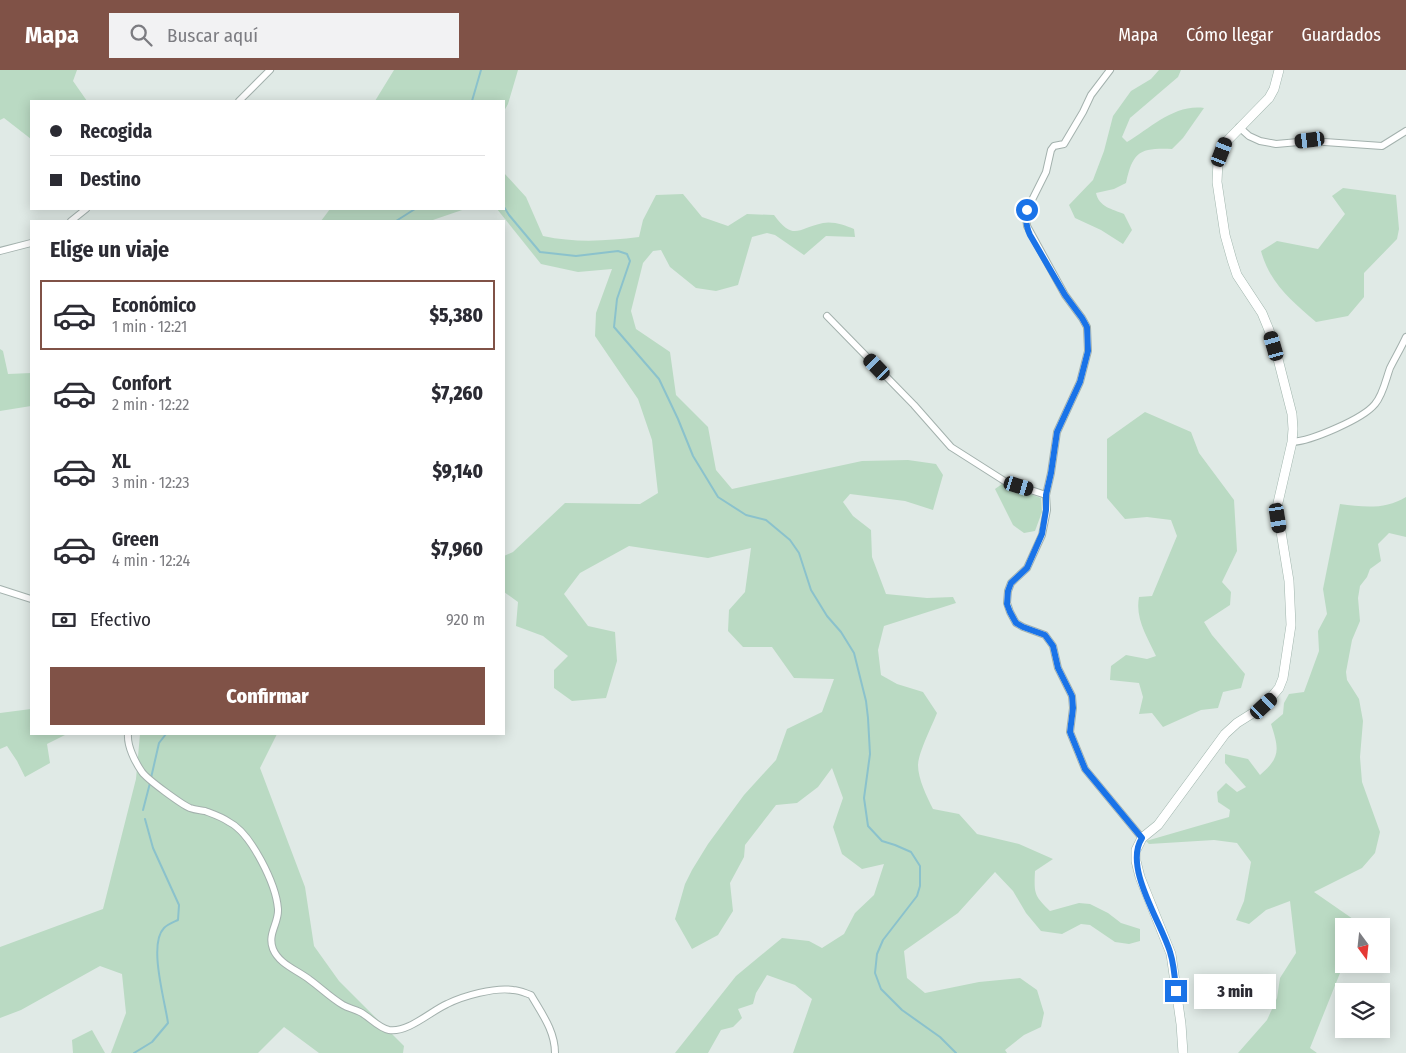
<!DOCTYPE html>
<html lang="es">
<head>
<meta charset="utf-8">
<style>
	body { margin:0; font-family:"Fira Sans Condensed",sans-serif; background:#f2f2f3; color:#2b2b33; height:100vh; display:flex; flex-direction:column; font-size:19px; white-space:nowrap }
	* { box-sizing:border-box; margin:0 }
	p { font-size:16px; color:#7c7c81 }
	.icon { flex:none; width:28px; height:28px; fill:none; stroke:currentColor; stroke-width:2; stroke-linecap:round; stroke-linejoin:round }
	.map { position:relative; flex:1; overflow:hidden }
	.drawer { position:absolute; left:30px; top:150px; width:475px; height:515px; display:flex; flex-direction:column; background:#fff; border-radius:0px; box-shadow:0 2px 12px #0003 }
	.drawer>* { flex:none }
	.guide { position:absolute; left:30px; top:30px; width:475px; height:110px; border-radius:0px; box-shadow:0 2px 12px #0003; display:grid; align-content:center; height:110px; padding:0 20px; background:#fff }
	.needle { width:32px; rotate:165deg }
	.fabs { position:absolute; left:1335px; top:848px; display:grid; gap:10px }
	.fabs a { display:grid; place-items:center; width:55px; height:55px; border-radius:0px; background:#fff; box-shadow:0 2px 12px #0003; font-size:25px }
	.end { position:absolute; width:22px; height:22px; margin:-11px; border:6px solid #1a73e8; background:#fff; box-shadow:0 0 0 2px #fff }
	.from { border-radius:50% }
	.bubble { position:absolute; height:35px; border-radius:0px; background:#fff; box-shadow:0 2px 12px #0003; font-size:16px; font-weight:800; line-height:35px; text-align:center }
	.car { position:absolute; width:15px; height:30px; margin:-15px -8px; border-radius:6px; box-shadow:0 0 4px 1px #0007; background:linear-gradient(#222 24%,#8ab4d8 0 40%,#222 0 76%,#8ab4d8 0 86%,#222 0) }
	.guide b { display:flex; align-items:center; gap:18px; height:48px; font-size:19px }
	.guide b+b { border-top:1px solid #e1e1e2 }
	.guide i { width:12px; height:12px; background:#2b2b33 }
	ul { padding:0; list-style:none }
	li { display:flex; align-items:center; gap:15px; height:70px; margin:0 10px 8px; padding:0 10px; border:2px solid transparent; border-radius:0px }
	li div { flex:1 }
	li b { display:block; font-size:19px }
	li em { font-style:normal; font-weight:800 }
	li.current { border-color:#805247 }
	li>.icon { width:45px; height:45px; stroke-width:1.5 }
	h2 { padding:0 20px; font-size:22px; line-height:60px }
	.pay { display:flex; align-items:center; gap:12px; height:55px; padding:0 20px; font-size:19px }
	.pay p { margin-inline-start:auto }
	.button { display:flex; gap:10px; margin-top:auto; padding:10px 20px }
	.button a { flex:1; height:58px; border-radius:0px; background:#805247; color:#fff; font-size:20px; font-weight:800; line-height:58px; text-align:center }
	header { display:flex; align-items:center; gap:30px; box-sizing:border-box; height:70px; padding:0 25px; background:#805247; color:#fff }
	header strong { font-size:24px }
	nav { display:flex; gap:28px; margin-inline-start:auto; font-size:18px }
	.search { width:350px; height:45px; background:#f2f2f3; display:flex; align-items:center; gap:12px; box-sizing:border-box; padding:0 18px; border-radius:0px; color:#7c7c81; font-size:19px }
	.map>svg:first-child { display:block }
	.green { fill:#badac3 }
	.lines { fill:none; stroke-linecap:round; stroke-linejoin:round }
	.stream { stroke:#8bc2cc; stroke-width:2 }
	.street-casing { stroke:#a3b1ad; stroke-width:8 }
	.secondary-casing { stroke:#a0b5ad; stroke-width:10 }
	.street { stroke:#fff; stroke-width:6 }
	.secondary { stroke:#fff; stroke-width:9 }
	.route { stroke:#1a73e8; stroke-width:6 }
</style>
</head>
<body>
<header>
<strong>Mapa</strong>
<div class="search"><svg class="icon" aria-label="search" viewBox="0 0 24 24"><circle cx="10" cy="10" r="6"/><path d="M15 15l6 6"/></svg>Buscar aquí</div>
<nav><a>Mapa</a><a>Cómo llegar</a><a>Guardados</a></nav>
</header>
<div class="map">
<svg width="1406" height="983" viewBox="0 0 1406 983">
	<rect width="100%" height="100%" fill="#e0eae6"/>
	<!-- green -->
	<g class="green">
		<path d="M0 0H77L73 11 87 31H31V69L4 48 0 50Z"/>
		<path d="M394 0H518L508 34 504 41V31H375Z"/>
		<path d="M1159 0H1181L1178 7 1130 48 1122 67 1127 72C1151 58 1174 34 1204 38L1183 68 1172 79C1140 78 1133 81 1126 113L1114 119 1096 123C1099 137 1112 139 1124 144L1132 160 1123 174 1101 160 1075 148 1069 135 1093 110 1104 81 1113 46 1131 21 1151 9Z"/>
		<path d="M504 103 526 127 543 166C575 173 607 171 639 167L643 150 656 125 683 124 702 147 728 156 747 144 774 145C794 172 798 158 823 153 833 151 845 155 854 159L855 167 826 166 804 185 775 165 767 163 752 167 738 215 716 221 696 218 670 197 661 180 653 181 643 193 631 241 636 259 670 282 676 325 708 357 716 400 732 419 862 391 908 390 936 394 943 405 933 440 905 431 850 424 843 432 853 446 871 460 872 487 886 524 927 528 953 527 956 533 884 556 878 580 881 605 897 614 923 622 937 643C932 656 919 681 918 695 918 709 927 727 933 739L959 744 977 764 1019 774 1053 789 1035 801C1034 824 1034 825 1050 841L1079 833 1090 834 1108 843 1121 853 1140 859V871L1129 874 1115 872 1090 855 1081 854 1062 864 1041 861 1026 843 1013 821 995 802 958 843 904 881 907 908 925 923 979 912 1020 908 1037 920 1044 943 1041 957 1024 965 1005 980 1007 983H793L812 929 795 915 767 905 756 923 753 934 738 939 742 948 733 957 721 960 708 983H675L736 906 782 868 809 871 822 878 844 864 855 843 874 825 884 794 862 799 842 784 833 757 843 728 832 698 818 717 797 733 776 735 745 775 744 787 730 813 733 841 718 865 692 879 675 849 685 814 692 800 708 774 744 725 776 690 787 659 822 642 834 609 794 608 772 577H743L728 561 729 540 745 522 751 478 708 488 629 476 580 503 564 524 588 556 615 562 617 591 606 628 572 631 554 618V600L568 586 543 566 516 556 518 532 504 522V486L513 482 565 433 640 434 658 423 652 370 638 329 595 266 596 243 612 199 578 202 541 194 497 139H504Z"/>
		<path d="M1343 118 1396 125 1399 159 1397 169 1364 203V227L1348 246 1316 252C1292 231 1270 214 1261 181L1277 171 1318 179 1345 144 1332 126Z"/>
		<path d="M330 139H465L430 151H321Z"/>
		<path d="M0 279 3 281 8 304 31 303V336L0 341Z"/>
		<path d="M1145 342 1191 362 1199 383 1234 430 1237 481 1222 512 1231 522 1230 535 1204 552 1212 565 1245 604 1241 618 1223 622 1218 638 1201 640 1163 657 1152 643 1139 644 1143 627 1139 613 1110 610 1111 596 1126 585 1147 589 1156 586C1147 566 1135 549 1139 527L1152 526 1177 466 1171 450 1147 447 1125 449 1107 428V369Z"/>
		<path d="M1002 414 1041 428 1042 442 1035 461 1024 463 1013 455 995 419Z"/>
		<path d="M1406 427V467L1389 463 1378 474 1381 491 1370 499 1367 507 1360 516 1358 528 1360 551 1352 570 1346 602 1347 610 1359 629 1363 651 1360 687 1362 712 1380 762 1375 783 1362 798 1314 822 1353 849V856H1344V893L1310 978 1317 983H1238L1267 950 1277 928 1280 908 1296 883 1290 831 1266 840 1249 854 1236 850 1244 831 1251 792 1237 773 1214 770 1149 774 1146 771 1229 747 1230 740 1218 732 1217 722 1226 713 1237 722 1246 717 1225 693V684L1248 689 1260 705C1281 687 1279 679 1271 654L1283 644 1284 633 1289 624 1304 622 1319 581 1318 561 1327 544 1323 519 1340 434C1363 437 1385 440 1406 427Z"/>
		<path d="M31 639V664H67L47 674 50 693 25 707 17 691 7 676 0 679V643Z"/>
		<path d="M140 664H277L260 698 305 817 314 876 339 911 404 976 403 983H319L284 957 258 983H111L126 943 122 904 100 896 21 940 0 948V877L103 839 136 709Z"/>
		<path d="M92 960 105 983H73L72 970Z"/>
	</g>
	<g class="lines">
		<!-- stream -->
		<g class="stream">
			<path d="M472 31 481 0"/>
			<path d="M504 137 509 145 540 182 576 186 618 181 627 184 630 191 617 229 614 257 659 309 678 349 693 386 718 427 746 445 766 450 790 470 799 483 811 520 827 546 841 562 854 583 866 631 868 648 870 684 864 728 868 756 882 771 895 775 911 782 920 796V816L917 826 883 870 877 884 875 903 881 919 902 940 940 967 956 983"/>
			<path d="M396 151 415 139"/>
			<path d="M151 708 159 673 166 664"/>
			<path d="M143 740 150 713"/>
			<path d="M134 983 152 972 168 953C165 931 148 874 164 858 168 854 174 852 178 850L179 835 153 778 145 749"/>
		</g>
		<defs>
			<g id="street">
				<path d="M1110 0 1091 25 1083 42 1064 74 1054 76 1051 80 1046 102 1027 140 1026 147 1027 156 1065 225 1082 248 1087 257 1088 281 1080 312 1057 362 1051 403 1046 425 1047 440 1042 465 1027 498 1011 513 1008 521 1007 533 1010 542 1016 553 1023 557 1045 565 1053 576 1058 598 1072 626 1073 638 1070 662 1085 699 1142 768"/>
				<path d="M239 31 270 0"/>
				<path d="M1239 57 1249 66 1260 71 1276 74 1310 71 1382 76 1406 61"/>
				<path d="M71 151 86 139"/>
				<path d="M0 181 31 173"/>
				<path d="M827 246 914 335 951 377 1006 412 1046 425"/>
				<path d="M1292 372C1311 371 1363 349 1375 334 1383 325 1386 309 1390 298 1395 288 1401 278 1406 267"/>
				<path d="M0 519 31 529"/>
				<path d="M128 664C127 676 135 692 142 702 148 710 181 734 190 738 195 740 200 740 205 741 213 744 222 747 229 752 251 763 276 814 278 839 279 853 267 864 273 879 279 894 297 900 310 910 321 918 331 928 343 935 348 938 354 939 360 942 370 947 378 958 389 960 408 963 431 941 447 934 463 926 495 917 513 920 519 920 525 923 531 925 542 944 555 961 555 983"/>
			</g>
			<path id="secondary" d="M1183 983 1181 954 1171 884 1140 807 1136 791V780L1142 768 1158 755 1225 664 1237 653 1264 636 1279 618 1283 608 1291 555 1289 511 1277 437 1292 372 1293 359 1292 344 1278 289 1269 260 1262 243 1237 205 1232 190 1225 165 1217 112 1218 91 1226 72 1269 28 1274 19 1279 0"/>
		</defs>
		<!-- street casing -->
		<use href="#street" class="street-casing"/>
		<!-- secondary casing -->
		<use href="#secondary" class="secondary-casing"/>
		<!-- street -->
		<use href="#street" class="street"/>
		<!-- secondary -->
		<use href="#secondary" class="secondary"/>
	</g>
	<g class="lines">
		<!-- route -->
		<path class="route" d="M1027 140C1025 149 1026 156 1030 165L1065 225 1082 248 1087 257 1088 281 1080 312 1057 362 1051 403 1046 425V440L1042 464 1027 498 1011 513 1008 521 1007 534 1010 542 1016 553 1023 557 1045 565 1053 576 1058 598 1072 626 1073 638 1070 662 1085 699 1142 768C1123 797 1161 852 1170 882 1174 894 1175 908 1176 921"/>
	</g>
</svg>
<div class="fabs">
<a><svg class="needle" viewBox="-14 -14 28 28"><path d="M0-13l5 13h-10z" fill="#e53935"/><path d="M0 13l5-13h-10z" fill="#7c7c81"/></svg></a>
<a><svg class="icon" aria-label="layers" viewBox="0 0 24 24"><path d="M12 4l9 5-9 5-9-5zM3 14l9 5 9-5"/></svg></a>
</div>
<i class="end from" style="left:1027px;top:140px"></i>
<i class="end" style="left:1176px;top:921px"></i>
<div class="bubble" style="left:1194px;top:904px;width:82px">3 min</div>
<i class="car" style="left:1310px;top:70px;rotate:263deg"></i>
<i class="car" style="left:1222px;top:82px;rotate:21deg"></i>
<i class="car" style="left:1274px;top:276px;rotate:344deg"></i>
<i class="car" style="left:877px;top:297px;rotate:316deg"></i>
<i class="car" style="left:1019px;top:416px;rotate:107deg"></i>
<i class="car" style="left:1278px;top:448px;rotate:171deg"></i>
<i class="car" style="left:1264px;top:636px;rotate:47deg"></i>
<div class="guide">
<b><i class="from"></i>Recogida</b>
<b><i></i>Destino</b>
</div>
<section class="drawer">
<h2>Elige un viaje</h2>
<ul>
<li class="current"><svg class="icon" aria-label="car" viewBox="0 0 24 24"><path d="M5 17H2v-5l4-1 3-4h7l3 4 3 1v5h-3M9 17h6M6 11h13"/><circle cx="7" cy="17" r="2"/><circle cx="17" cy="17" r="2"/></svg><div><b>Económico</b><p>1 min · 12:21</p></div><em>$5,380</em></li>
<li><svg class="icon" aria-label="car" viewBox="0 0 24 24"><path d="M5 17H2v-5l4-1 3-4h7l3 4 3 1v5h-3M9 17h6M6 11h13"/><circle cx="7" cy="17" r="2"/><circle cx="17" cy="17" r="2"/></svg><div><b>Confort</b><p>2 min · 12:22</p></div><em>$7,260</em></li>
<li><svg class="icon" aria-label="car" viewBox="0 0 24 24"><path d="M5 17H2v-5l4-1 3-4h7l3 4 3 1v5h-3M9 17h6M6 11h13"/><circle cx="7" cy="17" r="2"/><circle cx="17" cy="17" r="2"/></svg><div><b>XL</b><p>3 min · 12:23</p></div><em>$9,140</em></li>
<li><svg class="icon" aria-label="car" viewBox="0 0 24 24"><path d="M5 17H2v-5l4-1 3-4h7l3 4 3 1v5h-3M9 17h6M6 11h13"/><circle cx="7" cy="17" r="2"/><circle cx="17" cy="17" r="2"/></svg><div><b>Green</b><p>4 min · 12:24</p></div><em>$7,960</em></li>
</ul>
<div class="pay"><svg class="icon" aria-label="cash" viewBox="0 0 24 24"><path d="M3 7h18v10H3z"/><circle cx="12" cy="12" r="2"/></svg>Efectivo<p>920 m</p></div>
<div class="button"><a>Confirmar</a></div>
</section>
</div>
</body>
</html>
